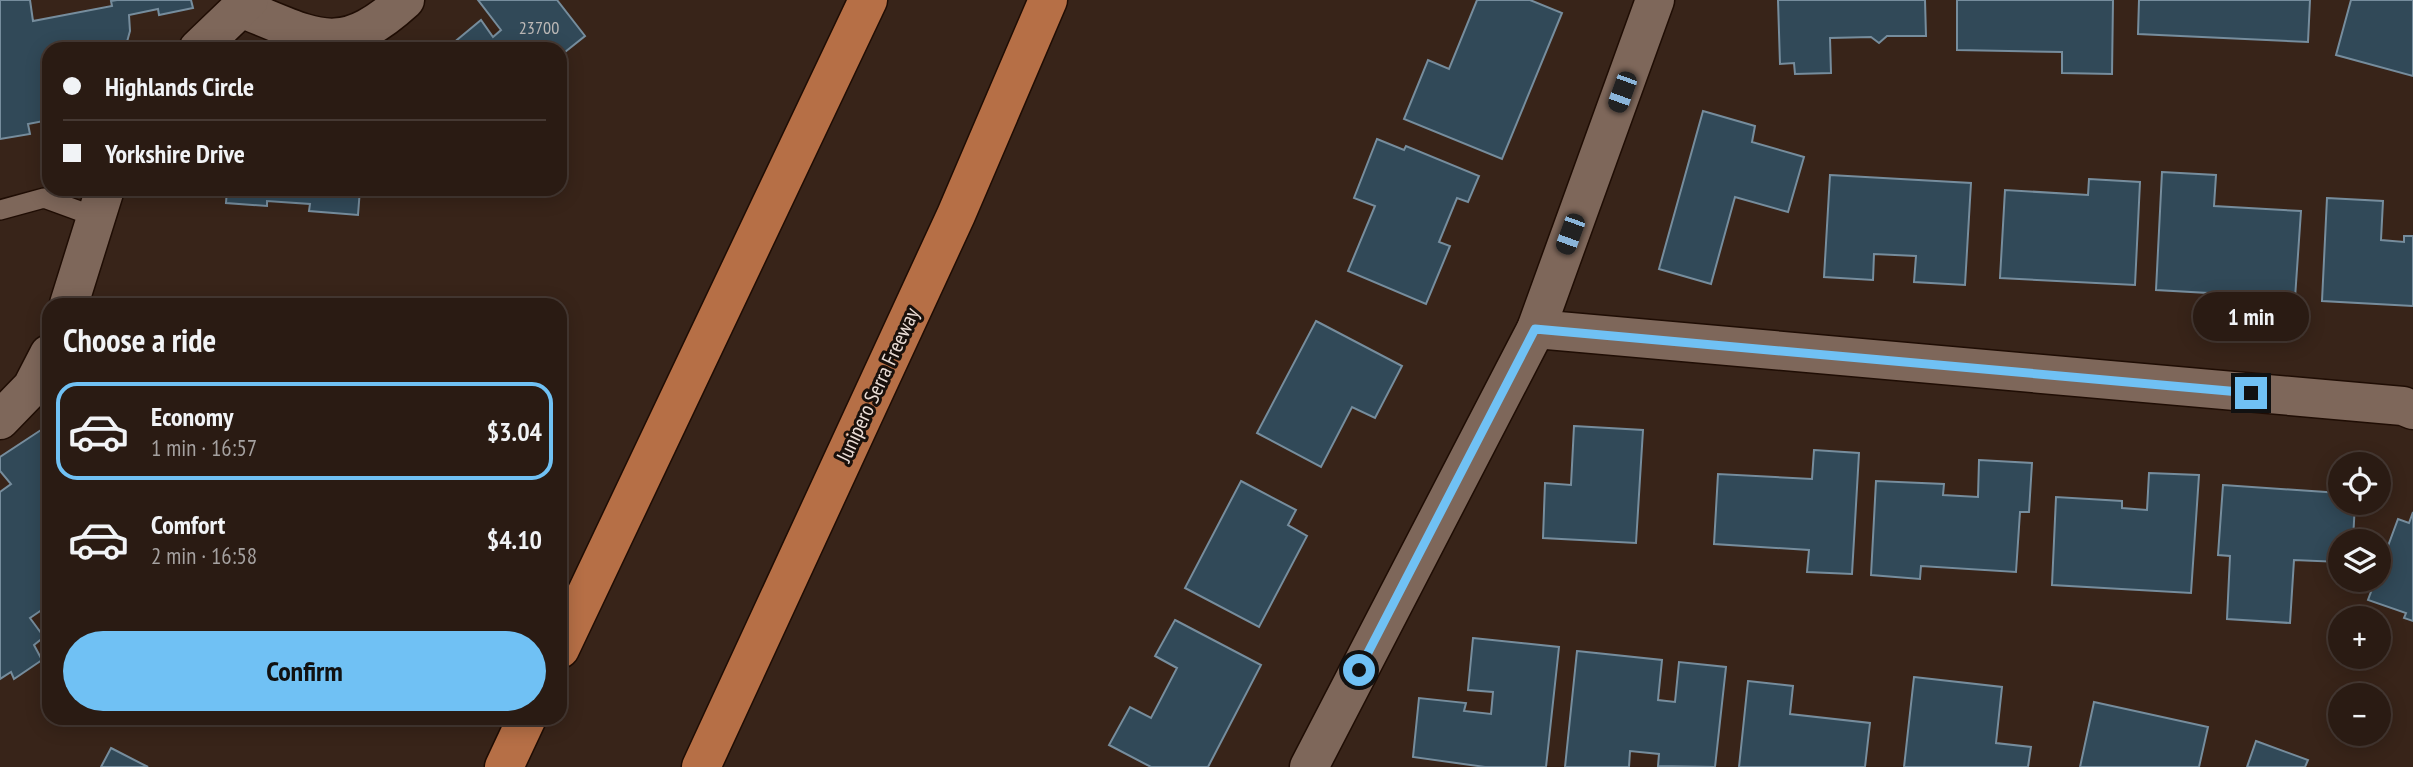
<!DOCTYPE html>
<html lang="en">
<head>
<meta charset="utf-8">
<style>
	body { margin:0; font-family:"PT Sans Narrow",sans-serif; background:#362821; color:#f1f3f6; height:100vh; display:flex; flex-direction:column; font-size:26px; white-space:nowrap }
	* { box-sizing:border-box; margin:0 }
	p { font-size:23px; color:#a5a1a0 }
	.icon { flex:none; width:38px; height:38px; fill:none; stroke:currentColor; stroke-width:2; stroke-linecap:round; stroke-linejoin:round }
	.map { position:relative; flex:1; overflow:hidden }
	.side { position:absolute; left:42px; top:298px; width:525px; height:427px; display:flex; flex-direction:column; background:#2a1b13; border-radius:21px; box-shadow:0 4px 18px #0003,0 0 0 2px #463933 }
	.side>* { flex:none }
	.guide { position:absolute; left:42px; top:42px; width:525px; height:154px; border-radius:21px; box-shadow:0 4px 18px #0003,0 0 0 2px #463933; display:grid; align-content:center; height:154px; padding:0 21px; background:#2a1b13 }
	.tools { position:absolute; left:2328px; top:452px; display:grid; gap:14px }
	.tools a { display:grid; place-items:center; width:63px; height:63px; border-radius:50%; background:#2a1b13; box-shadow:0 4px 18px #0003,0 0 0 2px #463933; font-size:35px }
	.end { position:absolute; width:32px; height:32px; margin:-16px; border:9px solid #70c1f4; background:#111; box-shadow:0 0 0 4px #111 }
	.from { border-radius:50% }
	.bubble { position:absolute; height:49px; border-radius:24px; background:#2a1b13; box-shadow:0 4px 18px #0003,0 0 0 2px #463933; font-size:23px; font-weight:700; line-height:49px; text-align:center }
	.car { position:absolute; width:21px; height:42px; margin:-21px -10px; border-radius:9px; box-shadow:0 0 5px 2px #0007; background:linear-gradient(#222 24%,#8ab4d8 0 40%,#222 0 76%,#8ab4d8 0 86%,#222 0) }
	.guide b { display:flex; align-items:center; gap:24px; height:66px; font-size:26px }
	.guide b+b { border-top:2px solid #463933 }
	.guide i { width:18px; height:18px; background:#f1f3f6 }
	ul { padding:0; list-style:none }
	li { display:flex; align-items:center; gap:21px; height:98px; margin:0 14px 10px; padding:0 7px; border:4px solid transparent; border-radius:21px }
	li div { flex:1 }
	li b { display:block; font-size:26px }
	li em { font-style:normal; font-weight:700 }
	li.current { border-color:#70c1f4 }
	li>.icon { width:63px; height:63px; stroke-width:1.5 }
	h2 { padding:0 21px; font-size:32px; line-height:84px }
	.primary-button { display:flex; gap:14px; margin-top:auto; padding:14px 21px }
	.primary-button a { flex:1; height:80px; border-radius:42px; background:#70c1f4; color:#111; font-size:28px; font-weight:700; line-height:80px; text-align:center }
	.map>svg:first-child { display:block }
	.building { fill:#314958; stroke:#768d9d; stroke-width:2 }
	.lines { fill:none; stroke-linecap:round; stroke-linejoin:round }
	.lane-casing { stroke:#1f0d04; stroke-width:22 }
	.street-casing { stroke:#1f0d04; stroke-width:41 }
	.highway-casing { stroke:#1f0d04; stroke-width:41 }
	.lane { stroke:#7e675a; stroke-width:19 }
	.street { stroke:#7e675a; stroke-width:38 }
	.highway { stroke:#b66f46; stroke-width:38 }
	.route { stroke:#70c1f4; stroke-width:9 }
	.labels { text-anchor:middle; stroke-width:6; stroke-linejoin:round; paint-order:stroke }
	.number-label { font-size:18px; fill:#bcb8b6 }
	.street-label { font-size:21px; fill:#ebddd6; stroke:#19100b }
</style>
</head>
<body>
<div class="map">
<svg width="2413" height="767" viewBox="0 0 2413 767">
	<rect width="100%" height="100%" fill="#382419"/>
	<!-- building -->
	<g class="building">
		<path d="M0 0H30L33 21 112 6 111 1 117 0H191L193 8 159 15 158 9 129 15 130 31 125 49H49V120L28 124 30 134 0 139Z"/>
		<path d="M478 0H557L585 36 560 56V49H446L481 20 493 37 501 30Z"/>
		<path d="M1477 0H1530L1562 13 1502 159 1404 119 1428 60 1449 69Z"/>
		<path d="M1778 0H1925L1926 36H1887L1879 43 1871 37 1830 38 1831 73 1795 74 1794 63 1780 64Z"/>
		<path d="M1957 0H2113L2112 74 2062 73V52L1957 50Z"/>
		<path d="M2139 0H2310L2308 42 2138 34Z"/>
		<path d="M2351 0H2413V76L2336 55Z"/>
		<path d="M1703 111 1755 126 1752 142 1804 157 1788 212 1735 197 1711 284 1659 269Z"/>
		<path d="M1377 139 1404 150 1406 146 1479 176 1468 202 1457 198 1439 242 1450 246 1426 304 1348 271 1375 206 1354 198Z"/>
		<path d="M2162 172 2216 175 2214 206 2301 211 2295 298 2156 290Z"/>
		<path d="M1830 175 1971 183 1965 285 1914 282 1916 256 1874 254 1873 280 1824 277Z"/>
		<path d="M2089 179 2140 182 2135 285 2000 278 2005 190 2088 195Z"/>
		<path d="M227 189H360L358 215 309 211 310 204 267 201V206L226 203Z"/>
		<path d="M2327 198 2383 201 2381 240 2404 242V236H2413V306L2322 301Z"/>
		<path d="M1316 321 1402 366 1375 418 1352 407 1321 467 1257 433Z"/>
		<path d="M1574 426 1643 430 1636 543 1543 538 1545 483 1571 485Z"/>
		<path d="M44 428 49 435V605L30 618 44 637 34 645 42 660 14 679 11 672 0 679V492L11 484 0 471V457Z"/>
		<path d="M1814 450 1859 453 1852 574 1807 572 1809 550 1714 544 1718 474 1812 479Z"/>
		<path d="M1979 460 2032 463 2029 512H2020L2016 572 1921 566 1920 579 1871 575 1876 481 1944 484 1943 495 1978 497Z"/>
		<path d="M2149 473 2199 475 2191 593 2052 585 2056 497 2122 501V508L2147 510Z"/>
		<path d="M1241 481 1296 510 1288 525 1307 536 1259 627 1185 588Z"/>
		<path d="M2223 485 2340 493V502H2355L2353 541H2340V562L2294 560 2290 623 2227 619 2230 556 2218 555Z"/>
		<path d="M2413 512V621L2404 618 2406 613 2368 600 2398 519 2409 523Z"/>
		<path d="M1175 620 1261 665 1208 767H1151L1109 745 1130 707 1151 718 1177 668 1155 656Z"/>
		<path d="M1473 638 1559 647 1546 767H1485L1413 757 1419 698 1466 703 1464 711 1491 714 1493 692 1468 690Z"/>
		<path d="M1577 651 1662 660 1658 700 1675 702 1679 662 1726 667 1715 767 1658 766 1659 754 1630 751 1629 767H1565Z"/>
		<path d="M1914 677 2002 687 1996 743 2031 747 2028 767H1904Z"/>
		<path d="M1748 681 1793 686 1790 714 1870 723 1865 767H1739Z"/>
		<path d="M2094 702 2208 727 2199 767H2080Z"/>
		<path d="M2256 741 2308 760 2305 767H2247Z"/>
		<path d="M111 748 148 767H101Z"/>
	</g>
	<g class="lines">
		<defs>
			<path id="lane" d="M0 210 44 198 96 217"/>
			<g id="street">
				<path d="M243 9C316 38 340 59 405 0"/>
				<path d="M198 49 249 0"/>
				<path d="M69 304 105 189"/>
				<path d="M1536 329 2403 406 2413 410"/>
				<path d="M0 420 32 387 49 354"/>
				<path d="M1309 767 1536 329 1655 0"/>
			</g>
			<g id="highway">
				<path d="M560 649 868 0"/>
				<path d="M504 767 527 718"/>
				<path d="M701 767 956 215 1048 0"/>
			</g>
		</defs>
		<!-- lane casing -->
		<use href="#lane" class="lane-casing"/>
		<!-- street casing -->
		<use href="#street" class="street-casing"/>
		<!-- highway casing -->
		<use href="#highway" class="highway-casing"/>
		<!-- lane -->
		<use href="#lane" class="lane"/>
		<!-- street -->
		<use href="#street" class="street"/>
		<!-- highway -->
		<use href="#highway" class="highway"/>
	</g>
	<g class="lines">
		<!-- route -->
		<path class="route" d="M1359 670 1535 329 2251 393"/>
	</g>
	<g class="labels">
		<!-- number labels -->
		<g class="number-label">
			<text x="539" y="34">23700</text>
		</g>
		<!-- street labels -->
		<g class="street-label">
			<text transform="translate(878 385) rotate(-65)" y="7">Junipero Serra Freeway</text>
		</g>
	</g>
</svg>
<div class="tools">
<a><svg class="icon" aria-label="locate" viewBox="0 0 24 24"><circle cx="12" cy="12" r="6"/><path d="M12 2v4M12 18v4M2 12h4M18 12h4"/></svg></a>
<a><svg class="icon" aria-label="layers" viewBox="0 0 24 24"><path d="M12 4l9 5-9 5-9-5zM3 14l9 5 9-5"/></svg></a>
<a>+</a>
<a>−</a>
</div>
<i class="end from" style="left:1359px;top:670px"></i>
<i class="end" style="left:2251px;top:393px"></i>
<div class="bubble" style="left:2193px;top:292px;width:116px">1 min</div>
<i class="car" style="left:1622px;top:92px;rotate:200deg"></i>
<i class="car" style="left:1570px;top:234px;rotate:200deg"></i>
<div class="guide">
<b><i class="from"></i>Highlands Circle</b>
<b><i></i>Yorkshire Drive</b>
</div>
<section class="side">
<h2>Choose a ride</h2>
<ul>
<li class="current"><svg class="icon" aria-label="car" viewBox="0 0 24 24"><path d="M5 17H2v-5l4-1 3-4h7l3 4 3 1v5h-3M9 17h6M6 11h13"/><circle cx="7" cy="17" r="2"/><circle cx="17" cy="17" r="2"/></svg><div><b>Economy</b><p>1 min · 16:57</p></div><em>$3.04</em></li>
<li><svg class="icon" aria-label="car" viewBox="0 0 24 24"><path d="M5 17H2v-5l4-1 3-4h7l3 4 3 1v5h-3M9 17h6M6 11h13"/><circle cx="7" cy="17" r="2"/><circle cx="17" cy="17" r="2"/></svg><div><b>Comfort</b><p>2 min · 16:58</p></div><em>$4.10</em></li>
</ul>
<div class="primary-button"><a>Confirm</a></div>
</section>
</div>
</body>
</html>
